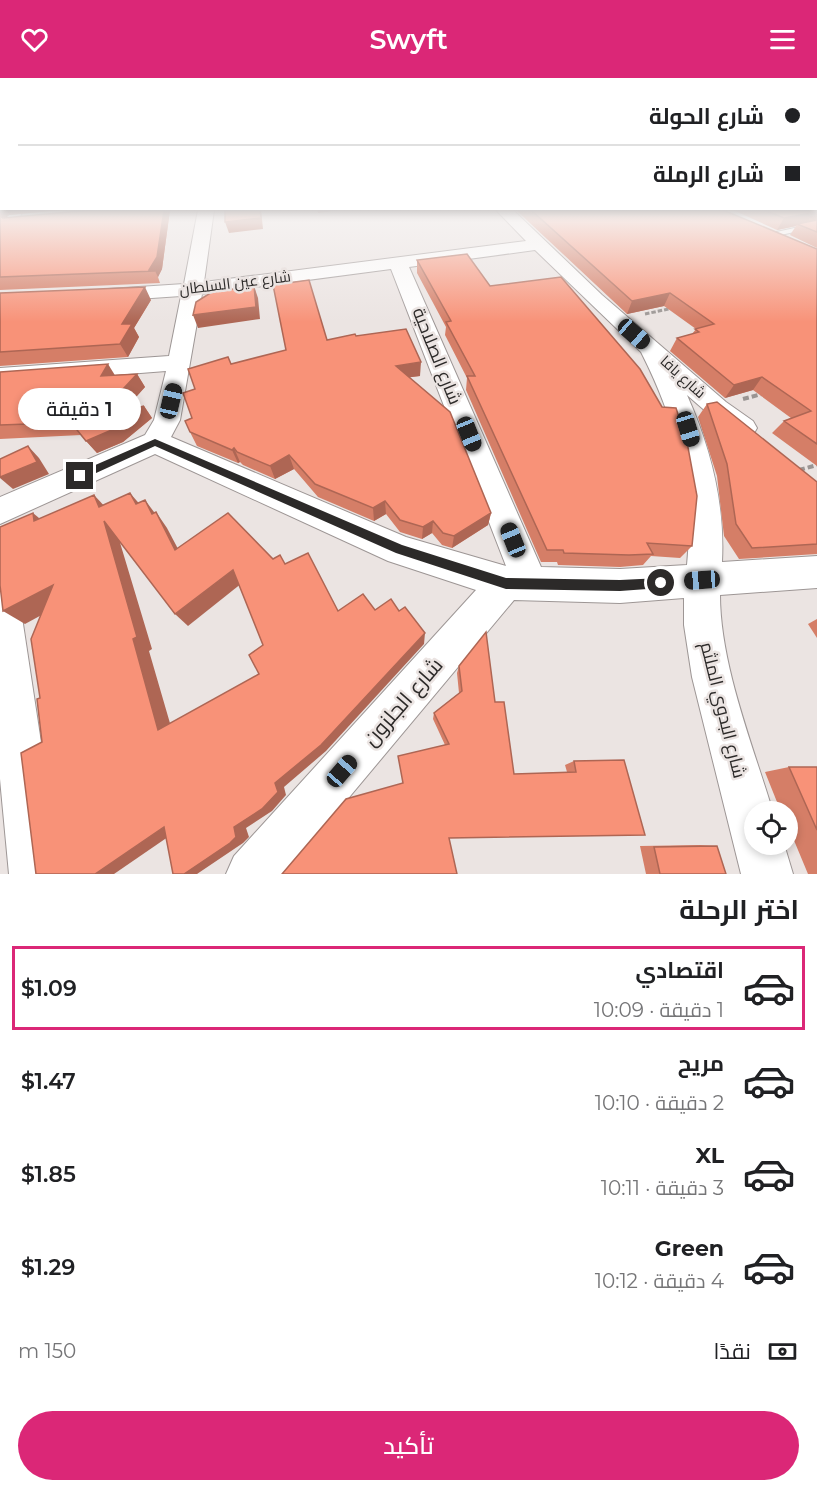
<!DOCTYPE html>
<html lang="ar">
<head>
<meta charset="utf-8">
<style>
	body { margin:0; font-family:Montserrat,Cairo,sans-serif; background:#f2f2f2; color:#202124; direction:rtl; height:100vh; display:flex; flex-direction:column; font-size:22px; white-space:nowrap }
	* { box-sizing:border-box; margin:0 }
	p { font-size:20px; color:#757577 }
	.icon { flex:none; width:33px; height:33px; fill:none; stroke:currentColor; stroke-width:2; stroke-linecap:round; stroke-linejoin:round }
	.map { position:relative; height:796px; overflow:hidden; direction:ltr }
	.panel { display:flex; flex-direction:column; background:#fff; flex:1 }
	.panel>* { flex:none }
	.hud { position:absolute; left:0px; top:0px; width:818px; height:132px; box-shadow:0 3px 9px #0003; direction:rtl; display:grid; align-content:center; height:132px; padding:0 18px; background:#fff }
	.buttons { position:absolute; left:744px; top:723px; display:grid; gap:12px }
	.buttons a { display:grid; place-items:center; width:54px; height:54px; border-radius:50%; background:#fff; box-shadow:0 3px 9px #0003; font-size:30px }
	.end { position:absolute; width:27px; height:27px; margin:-14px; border:8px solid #2c2a29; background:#fff; box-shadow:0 0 0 3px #fff }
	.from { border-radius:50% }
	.bubble { position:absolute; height:42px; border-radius:21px; background:#fff; box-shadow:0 3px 9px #0003; font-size:20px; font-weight:600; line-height:42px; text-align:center; direction:rtl }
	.car { position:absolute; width:18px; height:36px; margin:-18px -9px; border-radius:8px; box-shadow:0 0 4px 2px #0007; background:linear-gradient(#222 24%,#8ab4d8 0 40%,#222 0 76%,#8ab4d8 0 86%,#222 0) }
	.hud b { display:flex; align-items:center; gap:21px; height:57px; font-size:22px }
	.hud b+b { border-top:2px solid #e0e0e0 }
	.hud i { width:15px; height:15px; background:#202124 }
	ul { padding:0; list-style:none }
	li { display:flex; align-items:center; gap:18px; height:84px; margin:0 12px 9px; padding:0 6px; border:3px solid transparent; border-radius:0px }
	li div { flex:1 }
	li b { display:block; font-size:22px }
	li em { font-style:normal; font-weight:600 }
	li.on { border-color:#db2777 }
	li>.icon { width:54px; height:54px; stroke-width:1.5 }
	h2 { padding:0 18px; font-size:27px; line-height:72px }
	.pay { display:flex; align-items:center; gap:15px; height:66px; padding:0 18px; font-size:22px }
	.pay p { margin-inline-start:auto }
	.action { display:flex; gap:12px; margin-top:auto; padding:12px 18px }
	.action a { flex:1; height:69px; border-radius:36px; background:#db2777; color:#fff; font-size:24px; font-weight:600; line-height:69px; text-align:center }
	header { display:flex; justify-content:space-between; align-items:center; height:78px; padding:0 18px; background:#db2777; color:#fff; font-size:27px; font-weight:600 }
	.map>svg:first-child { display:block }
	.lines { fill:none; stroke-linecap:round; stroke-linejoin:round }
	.lane-casing { stroke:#9d9695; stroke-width:2 }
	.street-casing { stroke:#9d9695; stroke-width:2 }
	.path-far1 { stroke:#9a9593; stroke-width:3; stroke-dasharray:4.5 2; stroke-linecap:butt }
	.path { stroke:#9a9593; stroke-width:4; stroke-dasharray:6 3; stroke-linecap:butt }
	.lane { fill:#fff; fill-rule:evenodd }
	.street { fill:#fff; fill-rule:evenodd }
	.wall { fill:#d57e67 }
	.shaded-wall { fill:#ae6654 }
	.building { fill:#f89278; stroke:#ae6654; stroke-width:1.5; fill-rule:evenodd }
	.route { fill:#2c2a29 }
	.labels { text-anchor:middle; stroke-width:5; stroke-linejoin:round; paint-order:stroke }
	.far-street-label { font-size:15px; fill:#2c2a29; stroke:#ebe4e2 }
	.street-label { font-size:18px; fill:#2c2a29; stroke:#ebe4e2 }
	.near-street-label { font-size:21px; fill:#2c2a29; stroke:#ebe4e2 }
</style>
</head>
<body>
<header><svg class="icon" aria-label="menu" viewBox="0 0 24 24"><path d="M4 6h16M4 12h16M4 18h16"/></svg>Swyft<svg class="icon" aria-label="heart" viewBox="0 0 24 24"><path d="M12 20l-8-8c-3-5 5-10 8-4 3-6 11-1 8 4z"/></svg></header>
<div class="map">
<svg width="817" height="796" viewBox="0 0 817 796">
	<rect width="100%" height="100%" fill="#ebe4e2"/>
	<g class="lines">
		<defs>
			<path id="lane" d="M817 145V149L767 160 763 157Z"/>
			<g id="street">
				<path d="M7 132H23C18 144 13 155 0 158V144Z"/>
				<path d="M198 132H214L204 204 526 163 496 132H513L602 217 726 324 753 343 757 350 753 357 743 360 733 357 687 317C711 371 725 425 722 484L817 478V510L720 517C720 586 753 668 773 734H754V766H784L793 796H741L692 599 684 547V520L620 525 514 522 285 796H226L234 778 476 512 388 483 155 376 0 446V419L145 357 154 342 166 293 0 306V290L169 278 181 218 108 223 101 221 98 217 101 213 108 211 184 206ZM535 172 641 274C675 341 695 411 687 487L620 491 541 489 409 189ZM391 191 506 488 406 459 171 359 180 342 202 216Z"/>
				<path d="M0 496 13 501 18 513 61 796H9L0 701Z"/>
			</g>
		</defs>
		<!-- lane casing -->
		<use href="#lane" class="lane-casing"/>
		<!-- street casing -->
		<use href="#street" class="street-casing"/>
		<!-- path-far1 -->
		<path class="path-far1" d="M645 236 673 230"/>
		<!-- path -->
		<g class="path">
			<path d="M743 321 762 316"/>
			<path d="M799 392 817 387"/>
		</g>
		<!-- lane -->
		<use href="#lane" class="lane"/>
		<!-- street -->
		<use href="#street" class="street"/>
	</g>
	<!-- wall -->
	<g class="wall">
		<path d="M0 132H59L9 137 6 140 91 132H170L162 191 158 199 160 205 0 212Z"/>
		<path d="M516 132H723L817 171V388L772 355 784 343 791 340 753 312 725 320 670 273 677 260 692 256 696 251 664 228 627 236Z"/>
		<path d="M733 132H817V170L790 157 796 148 777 152Z"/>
		<path d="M417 182 490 208 692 468 680 480 651 478 643 487 620 489 558 487 557 484H541L466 312 467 300 445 257 446 249 417 195Z"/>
		<path d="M0 215 151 222 134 250 139 259 128 279 0 288Z"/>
		<path d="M356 258 420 298 410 299 491 435 488 447 452 470 442 467 432 455 422 461 400 454 386 436 374 443 318 419 294 391 275 401 243 387 240 384 238 385 197 368 190 354 195 311 231 286 327 262Z"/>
		<path d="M0 294 115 297 137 296 145 309 123 333 144 328 152 340 123 364 97 375 81 357 0 361Z"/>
		<path d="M707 326 817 404V476L739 481 724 458 717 398 698 339Z"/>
		<path d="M817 541V560L808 546Z"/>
		<path d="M459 588 495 624 514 696 567 694 565 687 574 683 645 757 403 705 445 667 433 641 434 635 459 615 457 595Z"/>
		<path d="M789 689H817V796H808L788 748V734H781L765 694Z"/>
		<path d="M700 767 717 768 726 796H646L640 768Z"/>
	</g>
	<!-- shaded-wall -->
	<g class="shaded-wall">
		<path d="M0 132H59L9 137 0 145Z"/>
		<path d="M164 132H170L162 191 158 199 155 193 149 192Z"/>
		<path d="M261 132 263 151 229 155 225 144Z"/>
		<path d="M317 132H339L318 135Z"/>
		<path d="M817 134V144L797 146 796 148 777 152 784 140Z"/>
		<path d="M254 208 258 220 260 241 198 250 193 237Z"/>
		<path d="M145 209 151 222 134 250 139 259 128 279 120 266 122 246Z"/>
		<path d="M670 215 664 228 627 236 632 223Z"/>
		<path d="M421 284 420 298 396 301V288Z"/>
		<path d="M108 286 116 299 101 298Z"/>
		<path d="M137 296 145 309 105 354 95 341Z"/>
		<path d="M762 299 753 312 725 320 734 307Z"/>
		<path d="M144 328 152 340 123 364 97 375 86 363Z"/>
		<path d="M28 368 39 380 49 396 13 411 0 400V399Z"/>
		<path d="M234 370 240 384 238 385 232 372Z"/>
		<path d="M289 377 294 391 275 401 270 388Z"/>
		<path d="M130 415 143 430 136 426Z"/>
		<path d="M94 417 108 432 99 429Z"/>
		<path d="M145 422 157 438 152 436Z"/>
		<path d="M385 423 386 436 374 443 373 430Z"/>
		<path d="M156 434 167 450 186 486 175 472Z"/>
		<path d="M33 435 51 450 34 443Z"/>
		<path d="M491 435 488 447 452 470 454 458Z"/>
		<path d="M104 443 118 458 152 571 149 573 174 659 158 652 133 561Z"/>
		<path d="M433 443 432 455 422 461 423 449Z"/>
		<path d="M233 492 242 505 188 548 175 536Z"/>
		<path d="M53 507 71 521 25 546 3 533Z"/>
		<path d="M425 555 424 566 326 673 284 709 286 717 272 733 246 750 249 759 243 765 197 796H184L234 749 275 705Z"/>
		<path d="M164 749 181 750 114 796H95Z"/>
	</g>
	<!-- building -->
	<g class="building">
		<path d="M91 132H164L157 179 149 192 155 193 0 199V138L3 140Z"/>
		<path d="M225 132H260L261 140 225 144Z"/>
		<path d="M531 132H723L817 171V366L784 343 811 333 762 299 734 307 677 260 699 254 695 251 714 246 670 215 632 223Z"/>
		<path d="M764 132H817V134L784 140Z"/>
		<path d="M817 142V154L797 146Z"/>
		<path d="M467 176 490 208 561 199 640 291 662 329 676 330 687 364 697 418 692 468 647 465 653 476 629 477 564 475 563 472H547L467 298H475L446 244 451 243 417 182Z"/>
		<path d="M309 202 327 262 355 256 356 258 406 251 421 284 396 288 450 334 491 435 454 458 443 455 433 443 423 449 400 442 385 423 373 430 315 406 289 377 270 388 237 374 234 370 232 372 190 354 185 343 192 340 183 315 195 311 188 291 228 279 231 286 286 272 273 207Z"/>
		<path d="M254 208 256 229 193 237 196 224 212 214Z"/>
		<path d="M145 209 122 246H132L120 266 0 274V215Z"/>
		<path d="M108 286 101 298 137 296 95 341 144 328 114 351 86 363 73 347 86 344 0 347V294Z"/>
		<path d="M717 324 817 404V466L752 470 736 446 727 386 707 326Z"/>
		<path d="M28 368 37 384 0 399V381Z"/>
		<path d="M130 415 136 426 145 422 152 436 156 434 175 472 228 435 273 481 280 477 285 486 308 475 338 533 363 516 375 532 391 521 399 533 405 529 425 555 321 667 275 705 278 714 262 731 234 749 236 759 230 765 184 796H173L164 749 95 796H36L21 675 42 664 37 621 40 620 31 561 53 507 3 533 0 507V449L33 435 34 443 94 417 99 429ZM104 443 175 536 233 492 263 567 249 577 259 596 158 652 133 561 137 559Z"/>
		<path d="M486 554 495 624H504L514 696 576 694 574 683 624 682 645 757 449 760 457 796H282L346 721 403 705 398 678 449 666 434 635 462 613 459 588Z"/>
		<path d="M789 689H817V752Z"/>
		<path d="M717 768 726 796H660L654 769Z"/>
	</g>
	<!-- sky -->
	<linearGradient id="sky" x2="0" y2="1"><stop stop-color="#9f98ae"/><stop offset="0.54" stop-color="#f6f3f2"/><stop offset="1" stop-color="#f6f3f2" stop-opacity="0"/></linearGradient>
	<rect width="817" height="244" fill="url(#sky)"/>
	<!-- route -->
	<path class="route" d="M155 361 402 467 506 500 620 502 661 500 667 505 661 510 620 513 506 511 396 475 155 368 83 401H77L75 398 77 395Z"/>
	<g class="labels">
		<!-- far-street labels -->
		<g class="far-street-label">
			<text transform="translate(235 205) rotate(-7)" y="5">شارع عين السلطان</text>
			<text transform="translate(683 299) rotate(42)" y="5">شارع يافا</text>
		</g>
		<!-- street labels -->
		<g class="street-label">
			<text transform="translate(437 278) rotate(68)" y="6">شارع الصلاحية</text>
			<text transform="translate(723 632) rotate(76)" y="6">شارع البدوي الملثم</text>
		</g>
		<!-- near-street labels -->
		<g class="near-street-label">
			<text transform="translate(403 624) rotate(-49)" y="7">شارع الجلزون</text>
		</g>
	</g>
</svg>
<div class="buttons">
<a><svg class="icon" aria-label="locate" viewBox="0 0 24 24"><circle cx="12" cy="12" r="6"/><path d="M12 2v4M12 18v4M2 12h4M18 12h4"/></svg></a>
</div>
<i class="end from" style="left:661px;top:505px"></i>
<i class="end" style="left:80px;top:398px"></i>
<div class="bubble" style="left:18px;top:310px;width:123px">1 دقيقة</div>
<i class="car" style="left:634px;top:256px;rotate:131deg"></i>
<i class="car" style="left:171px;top:323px;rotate:13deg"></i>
<i class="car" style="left:688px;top:351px;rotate:163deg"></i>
<i class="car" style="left:469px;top:356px;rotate:158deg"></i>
<i class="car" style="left:513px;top:462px;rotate:338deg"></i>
<i class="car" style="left:702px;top:502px;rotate:266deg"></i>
<i class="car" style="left:342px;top:693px;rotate:41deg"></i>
<div class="hud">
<b><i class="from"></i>شارع الحولة</b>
<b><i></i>شارع الرملة</b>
</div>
</div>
<section class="panel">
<h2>اختر الرحلة</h2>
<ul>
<li class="on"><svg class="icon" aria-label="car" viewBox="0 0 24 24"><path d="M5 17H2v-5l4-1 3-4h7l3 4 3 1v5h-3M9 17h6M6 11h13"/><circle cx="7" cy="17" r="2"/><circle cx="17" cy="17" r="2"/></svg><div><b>اقتصادي</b><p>1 دقيقة · 10:09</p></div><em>$1.09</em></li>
<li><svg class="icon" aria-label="car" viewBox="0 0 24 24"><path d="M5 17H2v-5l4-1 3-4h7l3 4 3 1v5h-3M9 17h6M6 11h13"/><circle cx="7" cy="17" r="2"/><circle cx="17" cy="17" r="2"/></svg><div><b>مريح</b><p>2 دقيقة · 10:10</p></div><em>$1.47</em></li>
<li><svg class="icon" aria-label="car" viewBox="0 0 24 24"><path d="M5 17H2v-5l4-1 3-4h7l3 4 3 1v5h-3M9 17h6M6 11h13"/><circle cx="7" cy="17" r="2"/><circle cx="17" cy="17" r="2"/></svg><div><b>XL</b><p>3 دقيقة · 10:11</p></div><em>$1.85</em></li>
<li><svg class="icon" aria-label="car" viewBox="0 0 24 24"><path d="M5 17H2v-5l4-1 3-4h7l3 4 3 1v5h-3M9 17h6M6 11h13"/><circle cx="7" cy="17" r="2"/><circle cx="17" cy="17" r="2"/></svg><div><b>Green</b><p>4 دقيقة · 10:12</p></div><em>$1.29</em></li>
</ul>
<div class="pay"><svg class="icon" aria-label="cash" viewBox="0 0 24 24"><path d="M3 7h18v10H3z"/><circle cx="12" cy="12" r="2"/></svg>نقدًا<p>150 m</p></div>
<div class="action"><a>تأكيد</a></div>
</section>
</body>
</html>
